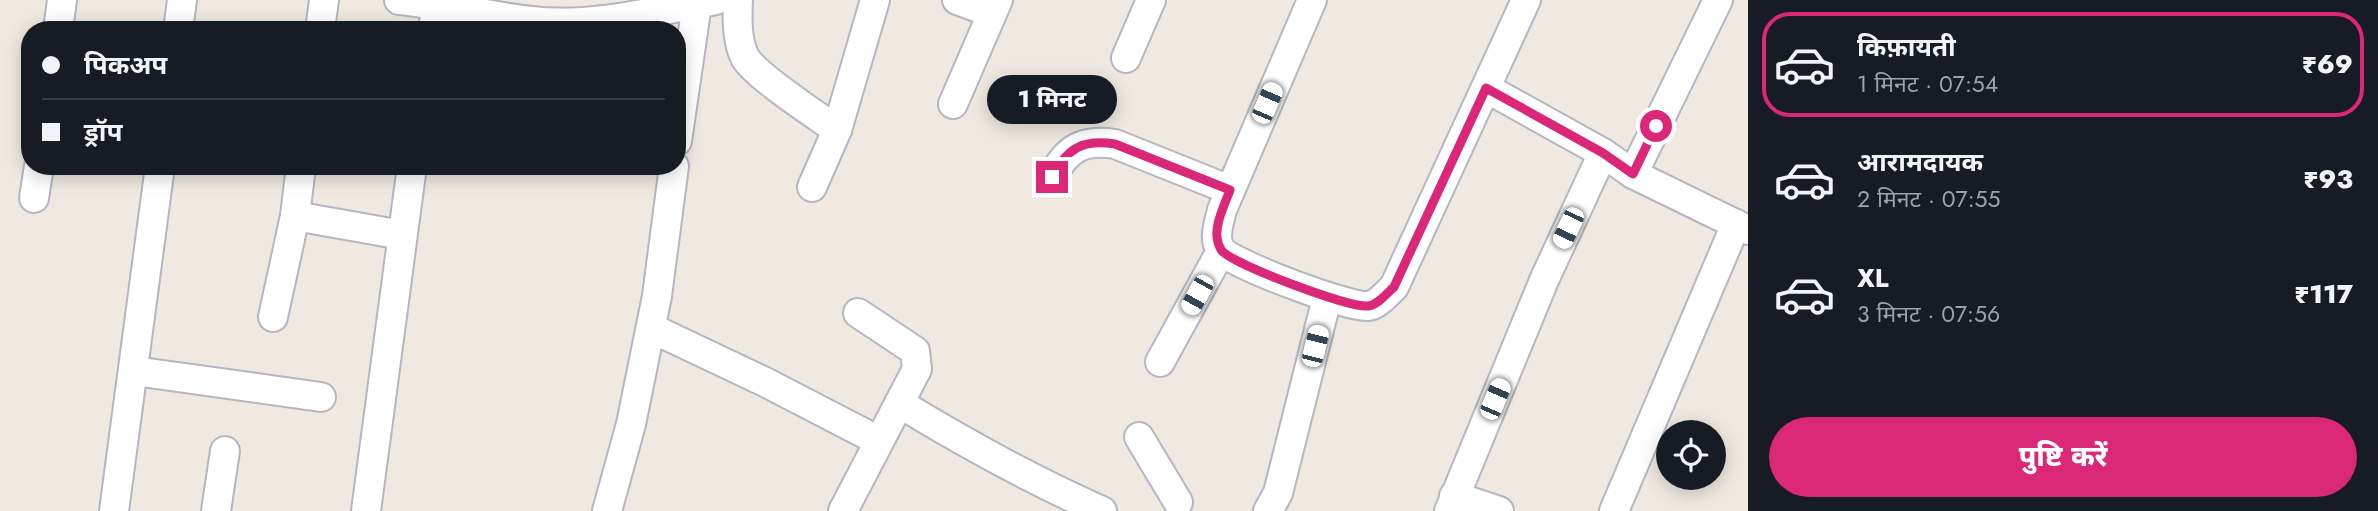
<!DOCTYPE html>
<html lang="hi">
<head>
<meta charset="utf-8">
<style>
	body { margin:0; font-family:Jost,"Noto Sans Devanagari",sans-serif; background:#20242c; color:#f1f3f6; height:100vh; display:flex; flex-direction:column; font-size:26px; white-space:nowrap }
	* { box-sizing:border-box; margin:0 }
	p { font-size:23px; color:#9ea1a6 }
	.icon { flex:none; width:38px; height:38px; fill:none; stroke:currentColor; stroke-width:2; stroke-linecap:round; stroke-linejoin:round }
	.map { position:relative; flex:1; overflow:hidden }
	.panel { display:flex; flex-direction:column; background:#171b24; width:630px }
	.panel>* { flex:none }
	.hud { position:absolute; left:21px; top:21px; width:665px; height:154px; border-radius:28px; box-shadow:0 4px 18px #0003; display:grid; align-content:center; height:154px; padding:0 21px; background:#171b24 }
	.fabs { position:absolute; left:1656px; top:420px; display:grid; gap:14px }
	.fabs a { display:grid; place-items:center; width:70px; height:70px; border-radius:50%; background:#171b24; box-shadow:0 4px 18px #0003; font-size:35px }
	.end { position:absolute; width:32px; height:32px; margin:-16px; border:9px solid #db2777; background:#fff; box-shadow:0 0 0 4px #fff }
	.from { border-radius:50% }
	.bubble { position:absolute; height:49px; border-radius:24px; background:#171b24; box-shadow:0 4px 18px #0003; font-size:23px; font-weight:800; line-height:49px; text-align:center }
	.car { position:absolute; width:21px; height:42px; margin:-21px -10px; border-radius:9px; box-shadow:0 0 5px 2px #0007; background:linear-gradient(#fff 24%,#345 0 40%,#fff 0 76%,#345 0 86%,#fff 0) }
	.hud b { display:flex; align-items:center; gap:24px; height:66px; font-size:26px }
	.hud b+b { border-top:2px solid #363941 }
	.hud i { width:18px; height:18px; background:#f1f3f6 }
	ul { padding:12px 0 0; list-style:none }
	li { display:flex; align-items:center; gap:21px; height:105px; margin:0 14px 10px; padding:0 7px; border:4px solid transparent; border-radius:28px }
	li div { flex:1 }
	li b { display:block; font-size:26px }
	li em { font-style:normal; font-weight:800 }
	li.on { border-color:#db2777 }
	li>.icon { width:63px; height:63px; stroke-width:1.5 }
	.primary-button { display:flex; gap:14px; margin-top:auto; padding:14px 21px }
	.primary-button a { flex:1; height:80px; border-radius:42px; background:#db2777; color:#fff; font-size:28px; font-weight:800; line-height:80px; text-align:center }
	main { display:flex; flex:1; min-height:0 }
	.map>svg:first-child { display:block }
	.lines { fill:none; stroke-linecap:round; stroke-linejoin:round }
	.street-casing { stroke:#b4b7c1; stroke-width:32 }
	.street { stroke:#fff; stroke-width:28 }
	.route { stroke:#db2777; stroke-width:9 }
</style>
</head>
<body>
<main>
<div class="map">
<svg width="1748" height="511" viewBox="0 0 1748 511">
	<rect width="100%" height="100%" fill="#efe9e1"/>
	<g class="lines">
		<defs>
			<g id="street">
				<path d="M399 0C443 4 486 16 531 21 592 28 656 11 716 0"/>
				<path d="M738 0C737 17 737 44 746 59 759 78 816 115 837 130"/>
				<path d="M957 0 992 13"/>
				<path d="M1312 0 1222 210C1219 223 1212 240 1222 251 1235 265 1349 308 1368 306 1378 305 1387 293 1394 287L1526 0"/>
				<path d="M58 30 62 0"/>
				<path d="M178 30 182 0"/>
				<path d="M320 30 324 0"/>
				<path d="M433 30 437 4"/>
				<path d="M1126 58 1151 0"/>
				<path d="M1486 88 1603 153 1633 174 1748 230"/>
				<path d="M953 104 998 0"/>
				<path d="M677 141 697 4"/>
				<path d="M1633 174 1718 0"/>
				<path d="M1052 177C1067 148 1083 139 1115 144L1230 190"/>
				<path d="M812 187 837 130 875 0"/>
				<path d="M34 198 39 166"/>
				<path d="M295 216 301 166"/>
				<path d="M273 317 295 216 402 235"/>
				<path d="M651 328 765 382 879 441"/>
				<path d="M1160 362 1221 251"/>
				<path d="M134 371 321 397"/>
				<path d="M899 403C965 443 1031 480 1102 511"/>
				<path d="M1139 437 1178 502"/>
				<path d="M1454 496 1499 511"/>
				<path d="M114 511 160 166"/>
				<path d="M216 511 225 451"/>
				<path d="M366 511 412 166"/>
				<path d="M607 511 631 424 657 296 674 166"/>
				<path d="M843 511 917 369 915 351 858 313"/>
				<path d="M1268 511 1278 493 1327 298"/>
				<path d="M1449 511 1545 278 1603 153"/>
				<path d="M1614 511 1736 224"/>
			</g>
		</defs>
		<!-- street casing -->
		<use href="#street" class="street-casing"/>
		<!-- street -->
		<use href="#street" class="street"/>
	</g>
	<g class="lines">
		<!-- route -->
		<path class="route" d="M1052 177C1067 148 1083 139 1115 144L1230 190C1225 204 1213 227 1218 242 1218 244 1221 250 1222 251 1235 265 1349 308 1368 306 1378 305 1387 293 1394 287L1486 88 1603 153 1633 174 1656 126"/>
	</g>
</svg>
<div class="fabs">
<a><svg class="icon" aria-label="locate" viewBox="0 0 24 24"><circle cx="12" cy="12" r="6"/><path d="M12 2v4M12 18v4M2 12h4M18 12h4"/></svg></a>
</div>
<i class="end from" style="left:1656px;top:126px"></i>
<i class="end" style="left:1052px;top:177px"></i>
<div class="bubble" style="left:987px;top:75px;width:130px">1 मिनट</div>
<i class="car" style="left:1267px;top:103px;rotate:23deg"></i>
<i class="car" style="left:1568px;top:228px;rotate:205deg"></i>
<i class="car" style="left:1197px;top:295px;rotate:209deg"></i>
<i class="car" style="left:1315px;top:346px;rotate:14deg"></i>
<i class="car" style="left:1495px;top:399px;rotate:23deg"></i>
<div class="hud">
<b><i class="from"></i>पिकअप</b>
<b><i></i>ड्रॉप</b>
</div>
</div>
<section class="panel">
<ul>
<li class="on"><svg class="icon" aria-label="car" viewBox="0 0 24 24"><path d="M5 17H2v-5l4-1 3-4h7l3 4 3 1v5h-3M9 17h6M6 11h13"/><circle cx="7" cy="17" r="2"/><circle cx="17" cy="17" r="2"/></svg><div><b>किफ़ायती</b><p>1 मिनट · 07:54</p></div><em>₹69</em></li>
<li><svg class="icon" aria-label="car" viewBox="0 0 24 24"><path d="M5 17H2v-5l4-1 3-4h7l3 4 3 1v5h-3M9 17h6M6 11h13"/><circle cx="7" cy="17" r="2"/><circle cx="17" cy="17" r="2"/></svg><div><b>आरामदायक</b><p>2 मिनट · 07:55</p></div><em>₹93</em></li>
<li><svg class="icon" aria-label="car" viewBox="0 0 24 24"><path d="M5 17H2v-5l4-1 3-4h7l3 4 3 1v5h-3M9 17h6M6 11h13"/><circle cx="7" cy="17" r="2"/><circle cx="17" cy="17" r="2"/></svg><div><b>XL</b><p>3 मिनट · 07:56</p></div><em>₹117</em></li>
</ul>
<div class="primary-button"><a>पुष्टि करें</a></div>
</section>
</main>
</body>
</html>
